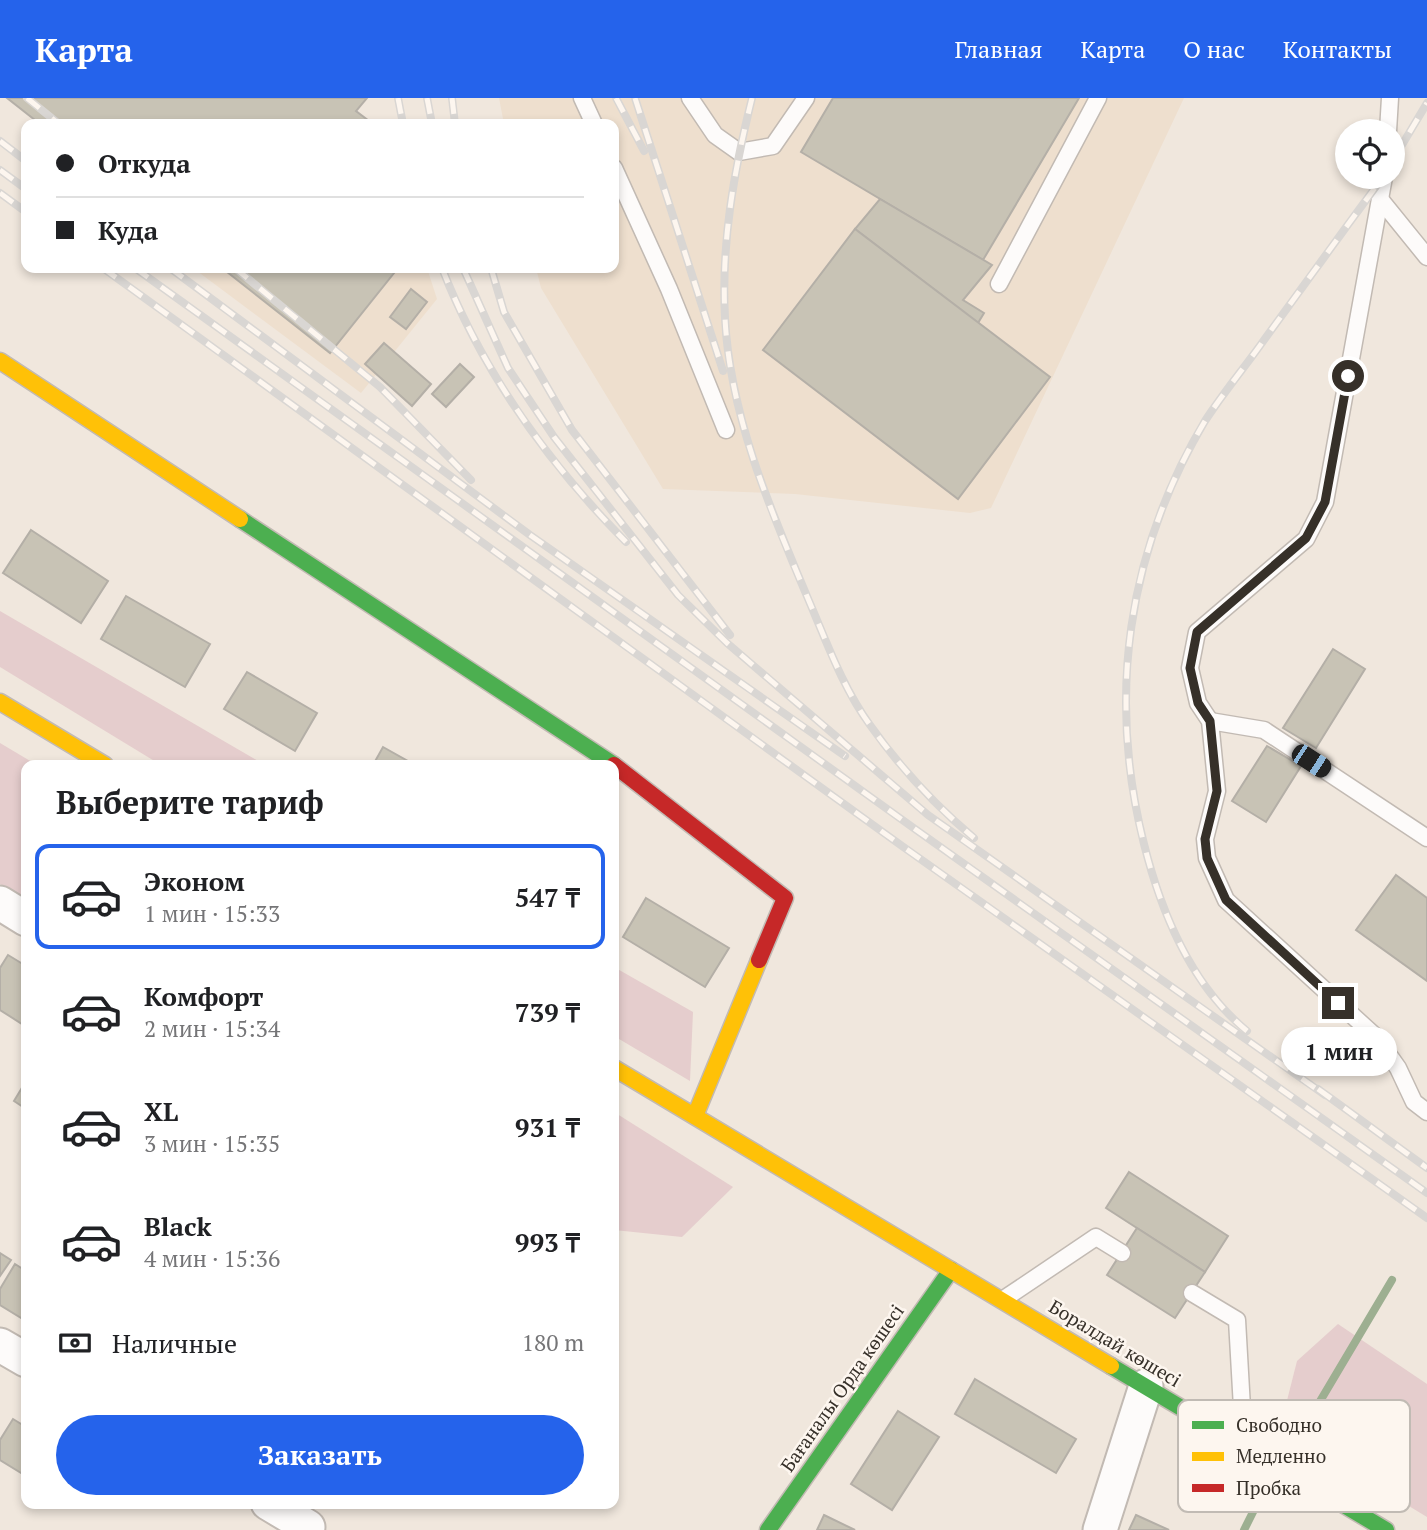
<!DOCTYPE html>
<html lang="ru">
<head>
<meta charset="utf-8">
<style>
	body { margin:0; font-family:"PT Serif",serif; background:#f2f2f2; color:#202124; height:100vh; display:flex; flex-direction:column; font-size:26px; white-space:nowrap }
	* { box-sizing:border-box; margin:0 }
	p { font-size:23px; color:#757577 }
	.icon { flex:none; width:38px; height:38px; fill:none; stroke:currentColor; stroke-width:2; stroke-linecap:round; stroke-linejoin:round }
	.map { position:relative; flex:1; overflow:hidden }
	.panel { position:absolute; left:21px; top:662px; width:598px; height:749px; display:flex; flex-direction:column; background:#fff; border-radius:14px; box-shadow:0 4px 10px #0003 }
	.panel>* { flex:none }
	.guide { position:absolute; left:21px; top:21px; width:598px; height:154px; border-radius:14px; box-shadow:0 4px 10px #0003; display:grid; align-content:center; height:154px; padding:0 35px; background:#fff }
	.tools { position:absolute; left:1335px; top:21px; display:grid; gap:14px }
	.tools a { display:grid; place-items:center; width:70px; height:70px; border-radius:50%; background:#fff; box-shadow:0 4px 10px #0003; font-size:35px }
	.end { position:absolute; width:32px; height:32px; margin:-16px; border:9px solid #363029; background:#fff; box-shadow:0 0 0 4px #fff }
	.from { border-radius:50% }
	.bubble { position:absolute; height:49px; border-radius:24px; background:#fff; box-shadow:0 4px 10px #0003; font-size:23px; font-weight:700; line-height:49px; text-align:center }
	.car { position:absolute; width:21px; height:42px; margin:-21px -10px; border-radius:9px; box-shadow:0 0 5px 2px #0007; background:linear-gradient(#222 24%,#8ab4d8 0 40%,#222 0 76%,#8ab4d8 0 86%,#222 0) }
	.guide b { display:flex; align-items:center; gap:24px; height:66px; font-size:26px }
	.guide b+b { border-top:2px solid #e0e0e0 }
	.guide i { width:18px; height:18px; background:#202124 }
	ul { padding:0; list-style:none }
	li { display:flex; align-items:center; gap:21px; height:105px; margin:0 14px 10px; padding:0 21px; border:4px solid transparent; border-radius:14px }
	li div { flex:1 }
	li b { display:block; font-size:26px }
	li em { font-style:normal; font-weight:700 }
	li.current { border-color:#2563eb }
	li>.icon { width:63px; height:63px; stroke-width:1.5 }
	h2 { padding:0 35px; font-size:32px; line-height:84px }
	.pay { display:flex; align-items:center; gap:18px; height:77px; padding:0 35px; font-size:26px }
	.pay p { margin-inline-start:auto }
	.button { display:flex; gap:14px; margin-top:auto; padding:14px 35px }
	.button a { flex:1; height:80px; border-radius:42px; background:#2563eb; color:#fff; font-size:28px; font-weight:700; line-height:80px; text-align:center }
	header { display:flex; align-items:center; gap:42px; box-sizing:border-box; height:98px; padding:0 35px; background:#2563eb; color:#fff }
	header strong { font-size:33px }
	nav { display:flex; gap:38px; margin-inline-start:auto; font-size:24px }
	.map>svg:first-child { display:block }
	.built { fill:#eedfce }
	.green { fill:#e5cdcd }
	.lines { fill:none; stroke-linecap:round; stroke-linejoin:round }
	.stream { stroke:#9daf91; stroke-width:8 }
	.building { fill:#c8c3b5; stroke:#b4afa7; stroke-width:2 }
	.lane-casing { stroke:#c2bab3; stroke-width:19 }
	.street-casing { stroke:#c2bab3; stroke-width:37 }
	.fast-casing { stroke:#c2bab3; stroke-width:19 }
	.slow-casing { stroke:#c2bab3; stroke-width:19 }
	.jam-casing { stroke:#c2bab3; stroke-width:19 }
	.lane { stroke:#fdfbfa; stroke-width:16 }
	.street { stroke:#fdfbfa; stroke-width:33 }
	.fast { stroke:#4caf50; stroke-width:16 }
	.slow { stroke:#ffc107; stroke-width:16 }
	.jam { stroke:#c62828; stroke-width:16 }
	.rail-casing { stroke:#d9d6d3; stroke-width:8 }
	.rail { stroke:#fdf6ef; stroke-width:5; stroke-dasharray:16; stroke-linecap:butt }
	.route { stroke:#363029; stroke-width:9 }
	.labels { text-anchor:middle; stroke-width:5; stroke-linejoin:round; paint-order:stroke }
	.street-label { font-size:19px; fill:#363029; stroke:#fdf6ef }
	.key { fill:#fdf6ef; stroke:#c1bbb4; stroke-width:2 }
	.key-label { font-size:19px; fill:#363029 }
</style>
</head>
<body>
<header>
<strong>Карта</strong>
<nav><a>Главная</a><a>Карта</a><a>О нас</a><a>Контакты</a></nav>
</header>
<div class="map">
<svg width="1427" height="1432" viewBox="0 0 1427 1432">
	<rect width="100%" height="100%" fill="#f0e7dd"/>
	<!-- built -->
	<g class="built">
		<path d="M499 0H1184L991 410 970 415 795 396 663 391 541 190 536 170H614V26H504Z"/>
		<path d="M193 170H427L437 201 361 295Z"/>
	</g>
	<!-- green -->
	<g class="green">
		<path d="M0 513 265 667H161L0 569Z"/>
		<path d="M0 645 37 667H26V803L0 786Z"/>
		<path d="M614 869 693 914 690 983 614 938Z"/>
		<path d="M614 1014 733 1089 682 1139 614 1132Z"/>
		<path d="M1338 1226 1427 1286V1419L1280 1330 1297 1263Z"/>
	</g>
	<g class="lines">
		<!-- stream -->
		<g class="stream">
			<path d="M1294 1347 1392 1182"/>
			<path d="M1244 1432 1254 1412"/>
		</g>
	</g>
	<!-- building -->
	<g class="building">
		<path d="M7 0H367L356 13 373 26H40Z"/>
		<path d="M833 0H1079L983 162 801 54Z"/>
		<path d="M880 101 992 167 963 202 984 215 978 225 855 131Z"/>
		<path d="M855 131 1050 279 958 401 763 252Z"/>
		<path d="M222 170H398L330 255Z"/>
		<path d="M411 191 427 204 406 231 390 219Z"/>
		<path d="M384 245 431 286 412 308 365 266Z"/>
		<path d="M460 266 474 279 446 309 432 296Z"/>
		<path d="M31 432 108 483 81 525 3 475Z"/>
		<path d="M126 498 210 546 185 589 101 541Z"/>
		<path d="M1333 551 1365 571 1316 650 1283 630Z"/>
		<path d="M247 574 317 615 295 653 224 611Z"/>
		<path d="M1267 648 1301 668 1266 724 1232 703Z"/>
		<path d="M383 649 415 667H373Z"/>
		<path d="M1396 777 1427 800V883L1356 832Z"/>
		<path d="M646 800 729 850 705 889 623 839Z"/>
		<path d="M8 857 26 868V919L22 926 0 912V870Z"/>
		<path d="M26 983V1011L14 1003Z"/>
		<path d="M1129 1074 1228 1138 1205 1174 1106 1110Z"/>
		<path d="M1137 1130 1205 1174 1175 1220 1107 1177Z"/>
		<path d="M0 1155 11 1162 0 1178Z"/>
		<path d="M15 1166 26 1173V1223L0 1207V1191Z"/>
		<path d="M975 1281 1076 1341 1056 1375 955 1316Z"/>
		<path d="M898 1313 939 1339 892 1412 851 1386Z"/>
		<path d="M13 1321 26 1329V1378L0 1362V1342Z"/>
		<path d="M824 1417 855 1432H817Z"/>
		<path d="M1136 1417 1169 1432H1129Z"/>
	</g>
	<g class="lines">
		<defs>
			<g id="lane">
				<path d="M582 0 594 26"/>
				<path d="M690 0 715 37 739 54 773 48 806 0"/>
				<path d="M1388 33 1390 0"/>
				<path d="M614 70 669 191 726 332"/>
				<path d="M1384 79 1325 404 1306 441 1197 534 1190 570 1198 605 1210 623 1217 693 1205 741 1207 760 1226 802 1376 939 1398 970 1414 1004 1427 1014"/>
				<path d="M1380 101 1427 159"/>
				<path d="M999 186 1098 0"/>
				<path d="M1210 623 1264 632 1427 740"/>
				<path d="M1192 1195 1237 1222 1244 1345"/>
				<path d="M1004 1201 1096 1139 1122 1155"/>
			</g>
			<g id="street">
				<path d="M0 805 26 821"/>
				<path d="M0 1247 26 1262"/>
				<path d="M268 1405 308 1429"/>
				<path d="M1100 1432 1146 1288"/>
			</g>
			<g id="fast">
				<path d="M240 421 614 667"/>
				<path d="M1111 1268 1386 1432"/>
				<path d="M768 1432 951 1172"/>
			</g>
			<g id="slow">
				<path d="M0 263 240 421"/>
				<path d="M0 604 105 667"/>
				<path d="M614 970 1111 1268"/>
				<path d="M695 1018 759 862"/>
			</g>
			<path id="jam" d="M614 667 785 800 759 862"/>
		</defs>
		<!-- lane casing -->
		<use href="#lane" class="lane-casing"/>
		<!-- street casing -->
		<use href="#street" class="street-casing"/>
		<!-- fast casing -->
		<use href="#fast" class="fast-casing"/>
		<!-- slow casing -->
		<use href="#slow" class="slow-casing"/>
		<!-- jam casing -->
		<use href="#jam" class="jam-casing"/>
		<!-- lane -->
		<use href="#lane" class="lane"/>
		<!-- street -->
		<use href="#street" class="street"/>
		<!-- fast -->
		<use href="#fast" class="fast"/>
		<!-- slow -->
		<use href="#slow" class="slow"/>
		<!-- jam -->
		<use href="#jam" class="jam"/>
		<defs>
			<g id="rail">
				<path d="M27 0 59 26"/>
				<path d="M398 0 403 26"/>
				<path d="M427 0 432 26"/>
				<path d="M452 0 455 26"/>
				<path d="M616 0 644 53"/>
				<path d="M635 0 723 273"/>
				<path d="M752 0C734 73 721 144 725 220 730 319 771 413 809 503 827 545 843 590 870 627 899 668 936 708 974 740"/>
				<path d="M0 43 26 63"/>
				<path d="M1393 62 1427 5"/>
				<path d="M0 72 26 91"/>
				<path d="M0 95 26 114"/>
				<path d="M103 170 902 748 1427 1120"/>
				<path d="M135 170 915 731 1427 1095"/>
				<path d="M170 170 530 437 845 658"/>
				<path d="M235 170 380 289 471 382"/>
				<path d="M442 170C482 273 549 366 626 444"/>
				<path d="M463 170 508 270 554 339 678 497 727 545 928 717 1325 997"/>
				<path d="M491 170 504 214 572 332 730 537"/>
				<path d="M1247 933C1191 887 1161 814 1144 746 1107 599 1127 454 1205 323 1223 295 1245 269 1264 242 1304 187 1343 133 1383 79"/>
				<path d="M1318 991 1427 1070"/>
			</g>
		</defs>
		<!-- rail casing -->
		<use href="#rail" class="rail-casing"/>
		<!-- rail -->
		<use href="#rail" class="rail"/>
	</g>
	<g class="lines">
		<!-- route -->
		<path class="route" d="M1338 905 1226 802 1207 760 1205 741 1217 693 1210 623 1198 605 1190 570 1197 534 1306 440 1325 404 1348 278"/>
	</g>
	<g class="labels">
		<!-- street labels -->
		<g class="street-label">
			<text transform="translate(1115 1245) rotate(31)" y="7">Боралдай көшесі</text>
			<text transform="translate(842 1290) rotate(-55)" y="7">Бағаналы Орда көшесі</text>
		</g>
	</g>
	<!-- legend -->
	<rect x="1178" y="1302" width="232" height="112" rx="10" class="key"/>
	<rect x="1192" y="1323" width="32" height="8" fill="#4caf50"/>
	<rect x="1192" y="1354" width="32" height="9" fill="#ffc107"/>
	<rect x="1192" y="1386" width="32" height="8" fill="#c62828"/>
	<g class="key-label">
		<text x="1236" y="1334">Свободно</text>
		<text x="1236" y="1365">Медленно</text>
		<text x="1236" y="1397">Пробка</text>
	</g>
</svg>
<div class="tools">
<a><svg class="icon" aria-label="locate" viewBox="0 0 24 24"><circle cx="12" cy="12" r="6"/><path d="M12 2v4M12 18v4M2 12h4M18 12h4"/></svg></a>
</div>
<i class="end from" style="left:1348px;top:278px"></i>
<i class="end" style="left:1338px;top:905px"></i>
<div class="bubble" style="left:1281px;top:929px;width:116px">1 мин</div>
<i class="car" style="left:1311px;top:663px;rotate:123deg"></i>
<div class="guide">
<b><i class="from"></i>Откуда</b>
<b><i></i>Куда</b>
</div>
<section class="panel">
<h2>Выберите тариф</h2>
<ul>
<li class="current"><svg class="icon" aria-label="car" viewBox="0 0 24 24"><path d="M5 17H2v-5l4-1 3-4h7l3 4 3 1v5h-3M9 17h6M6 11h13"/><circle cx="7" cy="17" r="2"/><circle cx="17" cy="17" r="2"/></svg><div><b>Эконом</b><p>1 мин · 15:33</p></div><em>547 ₸</em></li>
<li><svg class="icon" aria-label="car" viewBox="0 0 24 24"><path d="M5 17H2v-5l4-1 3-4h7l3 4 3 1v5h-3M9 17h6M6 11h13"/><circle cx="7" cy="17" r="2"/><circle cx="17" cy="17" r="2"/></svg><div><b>Комфорт</b><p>2 мин · 15:34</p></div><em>739 ₸</em></li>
<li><svg class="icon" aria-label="car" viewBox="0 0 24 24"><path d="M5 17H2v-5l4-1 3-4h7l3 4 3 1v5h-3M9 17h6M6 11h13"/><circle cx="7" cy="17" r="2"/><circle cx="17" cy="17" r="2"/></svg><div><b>XL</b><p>3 мин · 15:35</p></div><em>931 ₸</em></li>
<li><svg class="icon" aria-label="car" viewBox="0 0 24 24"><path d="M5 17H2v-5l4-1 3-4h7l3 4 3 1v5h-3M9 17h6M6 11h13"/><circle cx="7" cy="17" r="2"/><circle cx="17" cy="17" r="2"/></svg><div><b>Black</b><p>4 мин · 15:36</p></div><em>993 ₸</em></li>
</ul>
<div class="pay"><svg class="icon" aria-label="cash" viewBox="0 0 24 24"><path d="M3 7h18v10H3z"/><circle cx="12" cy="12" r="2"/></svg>Наличные<p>180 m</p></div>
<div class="button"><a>Заказать</a></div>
</section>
</div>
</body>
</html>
